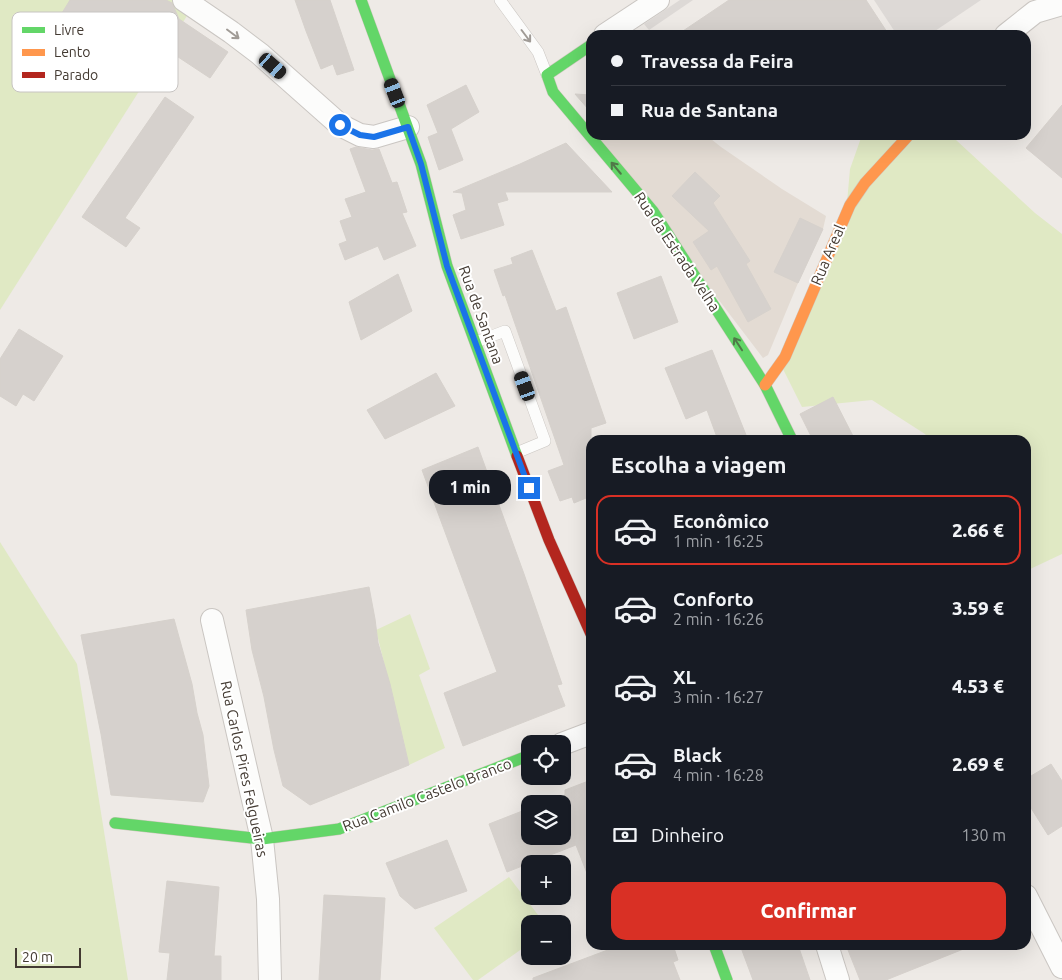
<!DOCTYPE html>
<html lang="pt">
<head>
<meta charset="utf-8">
<style>
	body { margin:0; font-family:Ubuntu,sans-serif; background:#20242c; color:#f1f3f6; height:100vh; display:flex; flex-direction:column; font-size:19px; white-space:nowrap }
	* { box-sizing:border-box; margin:0 }
	p { font-size:16px; color:#9ea1a6 }
	.icon { flex:none; width:28px; height:28px; fill:none; stroke:currentColor; stroke-width:2; stroke-linecap:round; stroke-linejoin:round }
	.map { position:relative; flex:1; overflow:hidden }
	.side { position:absolute; left:586px; top:435px; width:445px; height:515px; display:flex; flex-direction:column; background:#171b24; border-radius:15px; box-shadow:0 5px 20px #0002 }
	.side>* { flex:none }
	.top-card { position:absolute; left:586px; top:30px; width:445px; height:110px; border-radius:15px; box-shadow:0 5px 20px #0002; display:grid; align-content:center; height:110px; padding:0 25px; background:#171b24 }
	.controls { position:absolute; left:521px; top:735px; display:grid; gap:10px }
	.controls a { display:grid; place-items:center; width:50px; height:50px; border-radius:10px; background:#171b24; box-shadow:0 5px 20px #0002; font-size:25px }
	.scale { position:absolute; left:15px; bottom:12px; width:66px; box-sizing:border-box; padding-left:5px; border:2px solid #433a32; border-top:0; font-size:14px; line-height:18px; white-space:nowrap; color:#433a32; -webkit-text-stroke:4px #fff; paint-order:stroke }
	.end { position:absolute; width:22px; height:22px; margin:-11px; border:6px solid #1a73e8; background:#fff; box-shadow:0 0 0 2px #fff }
	.from { border-radius:50% }
	.bubble { position:absolute; height:35px; border-radius:15px; background:#171b24; box-shadow:0 5px 20px #0002; font-size:16px; font-weight:800; line-height:35px; text-align:center }
	.car { position:absolute; width:15px; height:30px; margin:-15px -8px; border-radius:6px; box-shadow:0 0 4px 1px #0007; background:linear-gradient(#222 24%,#8ab4d8 0 40%,#222 0 76%,#8ab4d8 0 86%,#222 0) }
	.top-card b { display:flex; align-items:center; gap:18px; height:48px; font-size:19px }
	.top-card b+b { border-top:1px solid #363941 }
	.top-card i { width:12px; height:12px; background:#f1f3f6 }
	ul { padding:0; list-style:none }
	li { display:flex; align-items:center; gap:15px; height:70px; margin:0 10px 8px; padding:0 15px; border:2px solid transparent; border-radius:15px }
	li div { flex:1 }
	li b { display:block; font-size:19px }
	li em { font-style:normal; font-weight:800 }
	li.selected { border-color:#d93025 }
	li>.icon { width:45px; height:45px; stroke-width:1.5 }
	h2 { padding:0 25px; font-size:22px; line-height:60px }
	.pay { display:flex; align-items:center; gap:12px; height:55px; padding:0 25px; font-size:19px }
	.pay p { margin-inline-start:auto }
	.button { display:flex; gap:10px; margin-top:auto; padding:10px 25px }
	.button a { flex:1; height:58px; border-radius:15px; background:#d93025; color:#fff; font-size:20px; font-weight:800; line-height:58px; text-align:center }
	.map>svg:first-child { display:block }
	.residential { fill:#e3dbd3 }
	.green { fill:#e0e9c4 }
	.parking { fill:#ddd9d6 }
	.building { fill:#d6d1cd; stroke:#d6d1cc }
	.lines { fill:none; stroke-linecap:round; stroke-linejoin:round }
	.lane-casing { stroke:#cac6c2; stroke-width:12 }
	.street-casing { stroke:#cac6c2; stroke-width:24 }
	.fast-casing { stroke:#cfc7be; stroke-width:12 }
	.slow-casing { stroke:#cfc7be; stroke-width:12 }
	.jam-casing { stroke:#cfc7be; stroke-width:12 }
	.lane { stroke:#fcfcfb; stroke-width:11 }
	.street { stroke:#fcfcfb; stroke-width:22 }
	.fast { stroke:#63d668; stroke-width:11 }
	.slow { stroke:#ff974d; stroke-width:11 }
	.jam { stroke:#b3261e; stroke-width:11 }
	.oneway { stroke:#a09b96 }
	.oneway2 { stroke:#507848 }
	.route { stroke:#1a73e8; stroke-width:6 }
	.labels { text-anchor:middle; stroke-width:4; stroke-linejoin:round; paint-order:stroke }
	.street-label { font-size:15px; fill:#433a32; stroke:#fff }
	.key { fill:#fff; stroke:#c7c4c2; stroke-width:1 }
	.key-label { font-size:14px; fill:#433a32 }
</style>
</head>
<body>
<div class="map">
<svg width="1062" height="980" viewBox="0 0 1062 980">
	<rect width="100%" height="100%" fill="#eeeae6"/>
	<!-- residential -->
	<path class="residential" d="M593 135H706L721 147 782 189 826 216 823 229 798 283 768 355 763 358Z"/>
	<!-- green -->
	<g class="green">
		<path d="M0 0H197L0 310Z"/>
		<path d="M862 135H953L956 140 1035 213 1062 234V554L1026 571V440H930L925 434 872 400 802 407 782 367 845 225 850 169Z"/>
		<path d="M0 542 77 664 128 980H0Z"/>
		<path d="M410 614 430 669 419 675 445 748 409 765 376 630Z"/>
		<path d="M509 877 545 924H530V943L478 980H473L434 928Z"/>
	</g>
	<!-- parking -->
	<g class="parking">
		<path d="M680 0H693L649 30 644 24Z"/>
		<path d="M874 0H981L929 35H897Z"/>
	</g>
	<!-- building -->
	<g class="building">
		<path d="M70 0H166L172 3 179 19 228 52 210 78 166 49 153 68 62 13Z"/>
		<path d="M295 0H330L354 70 337 75 333 64 321 69 306 31Z"/>
		<path d="M729 0H866L889 35H677Z"/>
		<path d="M466 85 479 112 451 129 463 160 439 170 428 137 438 133 427 105Z"/>
		<path d="M575 94 591 95V109L589 110Z"/>
		<path d="M165 97 194 117 125 218 140 228 126 247 82 217Z"/>
		<path d="M1062 105V178L1026 148Z"/>
		<path d="M566 143 612 192H505L508 200 497 203 504 225 461 239 453 215 466 210 462 193 453 192 520 164Z"/>
		<path d="M356 147 372 150 379 149 392 183 397 182 407 212 402 213 416 246 384 260 378 246 345 260 339 244 347 241 340 221 352 217 345 199 366 192 350 149Z"/>
		<path d="M695 172 720 196 713 203 750 261 746 264 771 309 748 322 717 266 711 270 693 242 709 231 672 196Z"/>
		<path d="M800 218 823 229 798 283 774 272Z"/>
		<path d="M532 250 556 311 566 307 606 423 591 428V496L574 503 572 497 560 501 548 471 564 465 505 295 503 296 494 270 513 264 511 258Z"/>
		<path d="M398 274 412 311 361 340 349 302Z"/>
		<path d="M661 276 678 322 634 339 617 293Z"/>
		<path d="M19 329 63 356 34 401 23 394 16 406 0 396V359Z"/>
		<path d="M712 350 748 440H718L707 410 686 419 665 368Z"/>
		<path d="M436 373 455 406 385 439 367 410Z"/>
		<path d="M833 397 855 440H813L800 414Z"/>
		<path d="M478 447 524 574 562 684 557 685 565 706 463 746 444 693 497 672 422 470Z"/>
		<path d="M369 587 375 619 378 643 390 684 409 765 310 805 283 786 274 750 264 697 252 650 246 610Z"/>
		<path d="M174 619 192 684 197 713 203 735 209 786 203 802 111 795 101 734 81 635Z"/>
		<path d="M1051 764 1062 781V826L1048 835 1026 800V779Z"/>
		<path d="M591 780V881H590L576 845 507 872 489 824 530 808V836H562V804H542L565 795V790Z"/>
		<path d="M447 840 467 891 415 909 400 896 386 863Z"/>
		<path d="M167 881 219 887 214 956H221V980H167L170 953 159 952Z"/>
		<path d="M324 895 385 898 380 980H319Z"/>
		<path d="M621 945H673L678 960 673 962 680 980H533V978Z"/>
		<path d="M740 945H798L810 980H753Z"/>
		<path d="M846 945H971V946L886 980H860Z"/>
	</g>
	<g class="lines">
		<defs>
			<g id="lane">
				<path d="M500 0 538 52 547 75"/>
				<path d="M476 342 505 331 545 441 516 453"/>
			</g>
			<g id="street">
				<path d="M184 0 231 32 260 54 340 125 360 135 374 137 408 127"/>
				<path d="M605 35 658 0"/>
				<path d="M1006 35 1035 12 1062 4"/>
				<path d="M212 620 262 839 268 899 270 980"/>
				<path d="M562 744 591 733"/>
				<path d="M1026 896 1062 967"/>
				<path d="M827 945 838 980"/>
			</g>
			<g id="fast">
				<path d="M361 0 421 164 447 266 517 456"/>
				<path d="M591 45 547 75 553 92 653 211 765 385 792 440"/>
				<path d="M115 823 262 839 339 829 530 755"/>
				<path d="M714 945 727 980"/>
			</g>
			<path id="slow" d="M765 385 785 357 850 205 865 183 909 135"/>
			<path id="jam" d="M517 456 549 540 591 634"/>
		</defs>
		<!-- lane casing -->
		<use href="#lane" class="lane-casing"/>
		<!-- street casing -->
		<use href="#street" class="street-casing"/>
		<!-- fast casing -->
		<use href="#fast" class="fast-casing"/>
		<!-- slow casing -->
		<use href="#slow" class="slow-casing"/>
		<!-- jam casing -->
		<use href="#jam" class="jam-casing"/>
		<!-- lane -->
		<use href="#lane" class="lane"/>
		<!-- street -->
		<use href="#street" class="street"/>
		<!-- fast -->
		<use href="#fast" class="fast"/>
		<!-- slow -->
		<use href="#slow" class="slow"/>
		<!-- jam -->
		<use href="#jam" class="jam"/>
	</g>
	<!-- one-way arrows -->
	<defs><path id="oneway-shaft" d="M-6 0H5M1.5-3L5.5 0L1.5 3" fill="none" stroke-width="1.6" stroke-linecap="round" stroke-linejoin="round" transform="scale(1.25)"/></defs>
	<g class="oneway">
		<use href="#oneway-shaft" transform="translate(233 34) rotate(37)"/>
		<use href="#oneway-shaft" transform="translate(526 36) rotate(53)"/>
	</g>
	<g class="oneway2">
		<use href="#oneway-shaft" transform="translate(616 168) rotate(-130)"/>
		<use href="#oneway-shaft" transform="translate(738 344) rotate(-123)"/>
	</g>
	<g class="lines">
		<!-- route -->
		<path class="route" d="M340 125 360 135 374 137 408 127 421 164 447 266 529 488"/>
	</g>
	<g class="labels">
		<!-- street labels -->
		<g class="street-label">
			<text transform="translate(677 252) rotate(56)" y="5">Rua da Estrada Velha</text>
			<text transform="translate(828 255) rotate(-67)" y="5">Rua Areal</text>
			<text transform="translate(481 315) rotate(70)" y="5">Rua de Santana</text>
			<text transform="translate(244 769) rotate(78)" y="5">Rua Carlos Pires Felgueiras</text>
			<text transform="translate(427 795) rotate(-21)" y="5">Rua Camilo Castelo Branco</text>
		</g>
	</g>
	<!-- legend -->
	<rect x="12" y="12" width="166" height="80" rx="8" class="key"/>
	<rect x="22" y="27" width="23" height="6" fill="#63d668"/>
	<rect x="22" y="49" width="23" height="7" fill="#ff974d"/>
	<rect x="22" y="72" width="23" height="6" fill="#b3261e"/>
	<g class="key-label">
		<text x="54" y="35">Livre</text>
		<text x="54" y="57">Lento</text>
		<text x="54" y="80">Parado</text>
	</g>
</svg>
<div class="controls">
<a><svg class="icon" aria-label="locate" viewBox="0 0 24 24"><circle cx="12" cy="12" r="6"/><path d="M12 2v4M12 18v4M2 12h4M18 12h4"/></svg></a>
<a><svg class="icon" aria-label="layers" viewBox="0 0 24 24"><path d="M12 4l9 5-9 5-9-5zM3 14l9 5 9-5"/></svg></a>
<a>+</a>
<a>−</a>
</div>
<div class="scale">20 m</div>
<i class="end from" style="left:340px;top:125px"></i>
<i class="end" style="left:529px;top:488px"></i>
<div class="bubble" style="left:429px;top:470px;width:82px">1 min</div>
<i class="car" style="left:273px;top:66px;rotate:131deg"></i>
<i class="car" style="left:395px;top:93px;rotate:339deg"></i>
<i class="car" style="left:525px;top:386px;rotate:340deg"></i>
<div class="top-card">
<b><i class="from"></i>Travessa da Feira</b>
<b><i></i>Rua de Santana</b>
</div>
<section class="side">
<h2>Escolha a viagem</h2>
<ul>
<li class="selected"><svg class="icon" aria-label="car" viewBox="0 0 24 24"><path d="M5 17H2v-5l4-1 3-4h7l3 4 3 1v5h-3M9 17h6M6 11h13"/><circle cx="7" cy="17" r="2"/><circle cx="17" cy="17" r="2"/></svg><div><b>Econômico</b><p>1 min · 16:25</p></div><em>2.66 €</em></li>
<li><svg class="icon" aria-label="car" viewBox="0 0 24 24"><path d="M5 17H2v-5l4-1 3-4h7l3 4 3 1v5h-3M9 17h6M6 11h13"/><circle cx="7" cy="17" r="2"/><circle cx="17" cy="17" r="2"/></svg><div><b>Conforto</b><p>2 min · 16:26</p></div><em>3.59 €</em></li>
<li><svg class="icon" aria-label="car" viewBox="0 0 24 24"><path d="M5 17H2v-5l4-1 3-4h7l3 4 3 1v5h-3M9 17h6M6 11h13"/><circle cx="7" cy="17" r="2"/><circle cx="17" cy="17" r="2"/></svg><div><b>XL</b><p>3 min · 16:27</p></div><em>4.53 €</em></li>
<li><svg class="icon" aria-label="car" viewBox="0 0 24 24"><path d="M5 17H2v-5l4-1 3-4h7l3 4 3 1v5h-3M9 17h6M6 11h13"/><circle cx="7" cy="17" r="2"/><circle cx="17" cy="17" r="2"/></svg><div><b>Black</b><p>4 min · 16:28</p></div><em>2.69 €</em></li>
</ul>
<div class="pay"><svg class="icon" aria-label="cash" viewBox="0 0 24 24"><path d="M3 7h18v10H3z"/><circle cx="12" cy="12" r="2"/></svg>Dinheiro<p>130 m</p></div>
<div class="button"><a>Confirmar</a></div>
</section>
</div>
</body>
</html>
